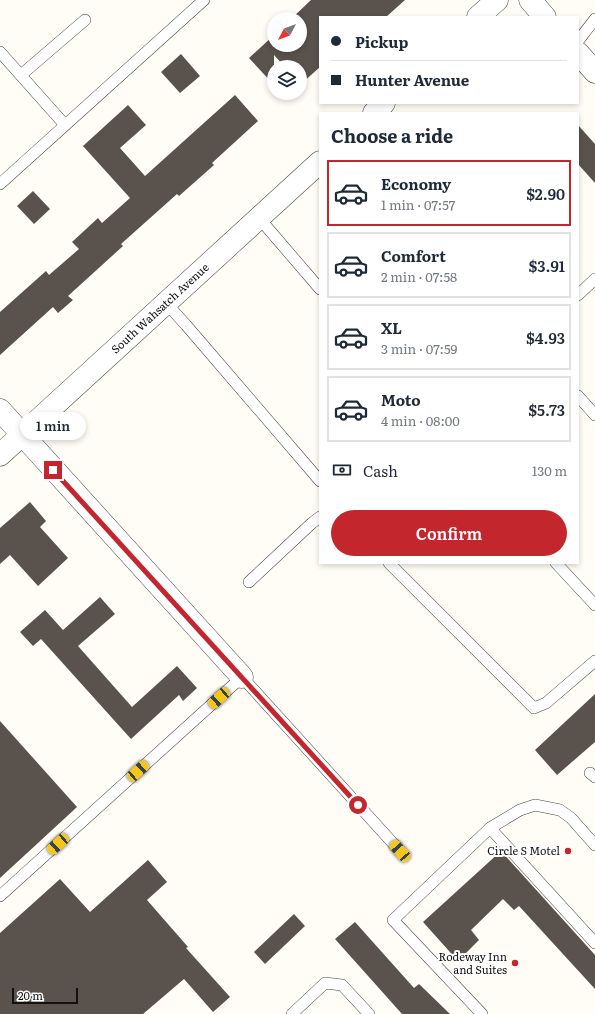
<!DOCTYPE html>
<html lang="en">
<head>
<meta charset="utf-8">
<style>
	body { margin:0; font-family:Literata,serif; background:#f6f6f7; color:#1f2937; height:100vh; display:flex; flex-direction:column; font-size:15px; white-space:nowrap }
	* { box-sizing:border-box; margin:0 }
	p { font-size:13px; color:#747a83 }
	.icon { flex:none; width:22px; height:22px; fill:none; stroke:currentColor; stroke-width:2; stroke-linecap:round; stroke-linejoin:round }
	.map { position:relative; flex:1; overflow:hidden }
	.side { position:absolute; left:319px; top:112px; width:260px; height:452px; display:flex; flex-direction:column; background:#fff; border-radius:0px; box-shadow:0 2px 6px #0003 }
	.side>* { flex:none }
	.top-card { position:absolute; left:319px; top:16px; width:260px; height:88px; border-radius:0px; box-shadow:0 2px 6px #0003; display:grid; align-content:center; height:88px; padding:0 12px; background:#fff }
	.needle { width:26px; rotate:229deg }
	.fabs { position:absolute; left:267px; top:12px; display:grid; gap:8px }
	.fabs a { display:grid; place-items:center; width:40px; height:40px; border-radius:50%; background:#fff; box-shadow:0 2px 6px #0003; font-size:20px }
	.scale { position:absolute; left:12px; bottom:10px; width:66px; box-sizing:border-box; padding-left:4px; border:2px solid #111; border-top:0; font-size:11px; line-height:14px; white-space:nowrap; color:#111; -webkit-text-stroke:3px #fff; paint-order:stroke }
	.end { position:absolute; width:18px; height:18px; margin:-9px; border:5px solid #c4262e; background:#fff; box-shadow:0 0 0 2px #fff }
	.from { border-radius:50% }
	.bubble { position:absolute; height:28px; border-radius:14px; background:#fff; box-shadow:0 2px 6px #0003; font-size:13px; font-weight:600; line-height:28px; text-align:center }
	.car { position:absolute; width:12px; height:24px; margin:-12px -6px; border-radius:5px; box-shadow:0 0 3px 1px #0007; background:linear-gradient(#f5c518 24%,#345 0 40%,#f5c518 0 76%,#345 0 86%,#f5c518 0) }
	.top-card b { display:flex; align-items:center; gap:14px; height:38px; font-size:15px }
	.top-card b+b { border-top:1px solid #e0e1e3 }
	.top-card i { width:10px; height:10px; background:#1f2937 }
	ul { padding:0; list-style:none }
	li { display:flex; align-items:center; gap:12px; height:66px; margin:0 8px 6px; padding:0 4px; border:2px solid #e0e1e3; border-radius:0px }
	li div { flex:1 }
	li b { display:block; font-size:15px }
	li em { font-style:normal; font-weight:600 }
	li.selected { border-color:#c4262e }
	li>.icon { width:36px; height:36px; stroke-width:1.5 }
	h2 { padding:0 12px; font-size:18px; line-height:48px }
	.pay { display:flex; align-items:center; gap:10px; height:44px; padding:0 12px; font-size:15px }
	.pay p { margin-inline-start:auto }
	.cta { display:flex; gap:8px; margin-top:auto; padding:8px 12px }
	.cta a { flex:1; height:46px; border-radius:24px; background:#c4262e; color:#fff; font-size:16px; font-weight:600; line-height:46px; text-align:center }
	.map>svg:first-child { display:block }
	.building { fill:#5a524d }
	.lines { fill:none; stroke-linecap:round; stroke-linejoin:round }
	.service-casing { stroke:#444; stroke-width:12 }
	.minor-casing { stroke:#444; stroke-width:23 }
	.service { stroke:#fff; stroke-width:11 }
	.minor { stroke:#fff; stroke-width:22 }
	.route { stroke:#c4262e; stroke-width:5 }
	.poi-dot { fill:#c4262e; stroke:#fff; stroke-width:1.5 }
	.labels { text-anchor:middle; stroke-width:4; stroke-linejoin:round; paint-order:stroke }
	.street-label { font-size:11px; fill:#111; stroke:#fff }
	.poi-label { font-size:11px; fill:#111; stroke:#fff; text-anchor:end }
</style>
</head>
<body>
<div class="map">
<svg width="595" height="1014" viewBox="0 0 595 1014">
	<rect width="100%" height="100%" fill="#fffdf5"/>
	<!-- building -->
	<g class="building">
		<path d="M311 0H405L386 17H320V67L301 84 300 83V67H285L274 55V85L249 58 274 35V45H300V19H291Z"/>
		<path d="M181 54 200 76 180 93 161 72Z"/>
		<path d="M235 95 258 121 212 163 214 165 179 196 177 194 121 244 123 246 68 296 73 300 58 313 53 307 0 355V312L46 271 49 275 79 249 72 242 98 218 102 223 130 198 83 146 128 105 146 125 120 148 145 176Z"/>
		<path d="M578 125 595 144V183L578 164Z"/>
		<path d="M33 191 50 209 34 224 17 206Z"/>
		<path d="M30 502 46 521 40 527 68 558 38 586 10 555 0 564V528Z"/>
		<path d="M100 597 115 614 78 646 132 707 177 666 197 688 183 701 179 695 131 739 41 639 33 646 20 632 45 610 63 630Z"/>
		<path d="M595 694V742L557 775 535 750Z"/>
		<path d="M0 721 77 807 0 878Z"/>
		<path d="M501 851 595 955V989L519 906 514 910 503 899 471 930 479 940 458 961 423 922Z"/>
		<path d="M148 860 167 882 147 900 188 947 186 948 230 997 213 1012 184 979 143 1014H0V933L60 879 90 912Z"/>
		<path d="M294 914 305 926 265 964 254 952Z"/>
		<path d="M355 922 414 988 419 984 450 1014H402L335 939Z"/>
	</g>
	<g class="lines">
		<defs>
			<g id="service">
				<path d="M578 41 595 19"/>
				<path d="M0 52 65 125"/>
				<path d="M21 75 85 20"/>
				<path d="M0 184 204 0"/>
				<path d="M259 218 320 289"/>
				<path d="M578 295 595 279"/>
				<path d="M166 303 186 325 320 481"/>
				<path d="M578 396 595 415"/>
				<path d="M389 563 534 708 546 703 595 661"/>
				<path d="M556 563 595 605"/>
				<path d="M249 582 312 523 320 517"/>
				<path d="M590 773 595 777"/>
				<path d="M490 828 520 810 535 805 560 810 571 818 595 845"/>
				<path d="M0 896 242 677 400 851"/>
				<path d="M292 1014 325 983 342 985 369 1014"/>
				<path d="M482 1014 393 920 490 828 595 943"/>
			</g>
			<g id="minor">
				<path d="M530 0 545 17"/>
				<path d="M478 17 497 0"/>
				<path d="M578 53 595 72"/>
				<path d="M374 113 384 103"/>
				<path d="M0 410 242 677"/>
				<path id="s1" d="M0 455 320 162"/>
			</g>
		</defs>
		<!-- service casing -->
		<use href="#service" class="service-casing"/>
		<!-- minor casing -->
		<use href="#minor" class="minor-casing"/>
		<!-- service -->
		<use href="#service" class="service"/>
		<!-- minor -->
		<use href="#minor" class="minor"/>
	</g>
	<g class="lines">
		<!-- route -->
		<path class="route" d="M53 470 358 805"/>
	</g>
	<!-- markers -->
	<g class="poi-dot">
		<circle cx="568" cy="851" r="4"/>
		<circle cx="515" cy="963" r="4"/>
	</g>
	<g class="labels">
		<!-- street labels -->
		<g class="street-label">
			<text dy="4" stroke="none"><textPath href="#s1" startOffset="217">South Wahsatch Avenue</textPath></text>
		</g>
		<!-- poi labels -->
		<g class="poi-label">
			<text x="560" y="855">Circle S Motel</text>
			<text x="507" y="961">Rodeway Inn<tspan x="507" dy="13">and Suites</tspan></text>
		</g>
	</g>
</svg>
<div class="fabs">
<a><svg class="needle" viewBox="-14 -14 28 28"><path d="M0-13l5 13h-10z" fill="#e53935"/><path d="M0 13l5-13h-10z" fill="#747a83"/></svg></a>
<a><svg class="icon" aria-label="layers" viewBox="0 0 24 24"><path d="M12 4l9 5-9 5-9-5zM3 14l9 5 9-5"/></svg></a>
</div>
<div class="scale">20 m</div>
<i class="end from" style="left:358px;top:805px"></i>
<i class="end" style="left:53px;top:470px"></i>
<div class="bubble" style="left:20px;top:412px;width:66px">1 min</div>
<i class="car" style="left:219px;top:698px;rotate:228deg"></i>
<i class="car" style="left:138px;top:771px;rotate:48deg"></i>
<i class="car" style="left:58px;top:844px;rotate:228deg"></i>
<i class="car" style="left:400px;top:851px;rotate:318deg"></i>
<div class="top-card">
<b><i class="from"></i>Pickup</b>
<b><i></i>Hunter Avenue</b>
</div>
<section class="side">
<h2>Choose a ride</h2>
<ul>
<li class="selected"><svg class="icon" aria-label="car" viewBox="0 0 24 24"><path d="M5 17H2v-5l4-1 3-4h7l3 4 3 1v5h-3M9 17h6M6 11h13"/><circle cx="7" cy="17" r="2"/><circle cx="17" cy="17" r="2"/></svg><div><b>Economy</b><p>1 min · 07:57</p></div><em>$2.90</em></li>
<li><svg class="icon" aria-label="car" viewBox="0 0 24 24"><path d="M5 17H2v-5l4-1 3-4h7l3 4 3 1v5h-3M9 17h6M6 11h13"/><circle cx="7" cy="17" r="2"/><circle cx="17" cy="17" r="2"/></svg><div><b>Comfort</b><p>2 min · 07:58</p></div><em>$3.91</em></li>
<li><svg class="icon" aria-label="car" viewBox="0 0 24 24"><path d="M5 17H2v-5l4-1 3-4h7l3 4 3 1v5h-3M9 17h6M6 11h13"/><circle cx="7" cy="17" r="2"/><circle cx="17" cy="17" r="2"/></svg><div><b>XL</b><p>3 min · 07:59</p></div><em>$4.93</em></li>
<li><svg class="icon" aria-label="car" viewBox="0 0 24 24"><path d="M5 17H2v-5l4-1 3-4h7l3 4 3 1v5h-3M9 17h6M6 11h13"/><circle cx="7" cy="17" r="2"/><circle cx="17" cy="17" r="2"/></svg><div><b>Moto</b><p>4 min · 08:00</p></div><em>$5.73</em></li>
</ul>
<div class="pay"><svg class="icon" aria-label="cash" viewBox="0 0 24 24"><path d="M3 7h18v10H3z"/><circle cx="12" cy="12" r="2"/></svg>Cash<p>130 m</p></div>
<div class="cta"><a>Confirm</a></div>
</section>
</div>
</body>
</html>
